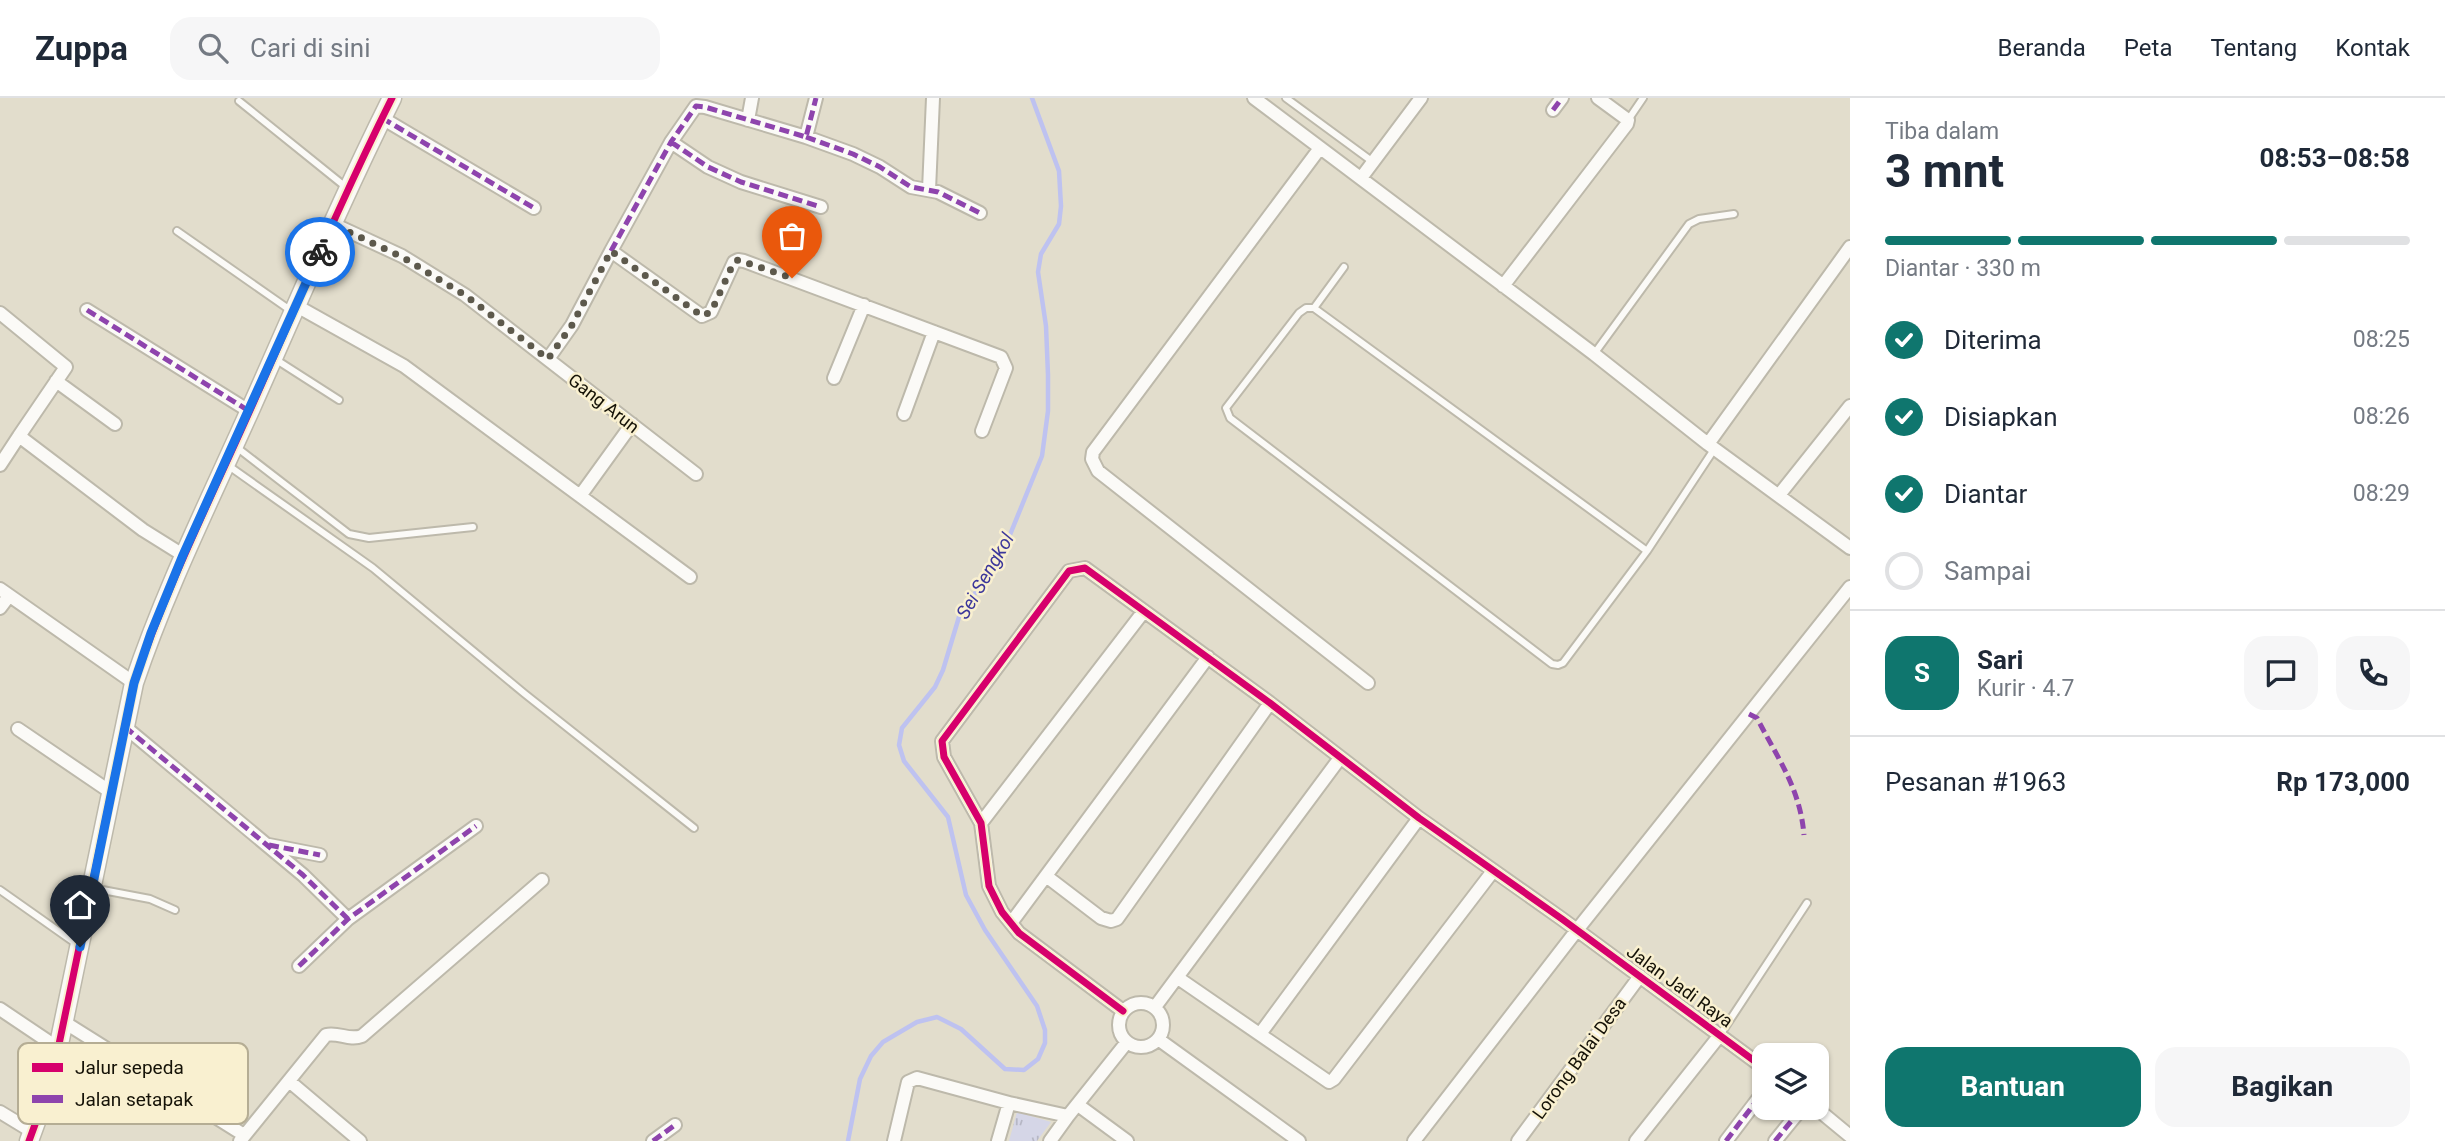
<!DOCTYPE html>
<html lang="id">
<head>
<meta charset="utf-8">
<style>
	body { margin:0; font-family:Roboto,sans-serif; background:#f6f6f7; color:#1f2937; height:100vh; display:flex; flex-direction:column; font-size:26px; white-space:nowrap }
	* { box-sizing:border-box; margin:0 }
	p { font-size:23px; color:#747a83 }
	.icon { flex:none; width:38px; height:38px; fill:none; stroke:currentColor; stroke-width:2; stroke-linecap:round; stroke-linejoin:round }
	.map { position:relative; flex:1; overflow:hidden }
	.panel { display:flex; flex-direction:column; background:#fff; width:595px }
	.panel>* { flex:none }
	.controls { position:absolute; left:1752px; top:945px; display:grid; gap:14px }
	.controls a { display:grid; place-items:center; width:77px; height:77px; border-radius:14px; background:#fff; box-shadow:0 2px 5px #0004; font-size:35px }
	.pin { position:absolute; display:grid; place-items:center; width:60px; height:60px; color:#fff; margin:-72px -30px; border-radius:50% 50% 50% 0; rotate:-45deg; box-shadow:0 0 7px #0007 }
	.pin .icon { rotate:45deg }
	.courier { position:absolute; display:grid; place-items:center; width:70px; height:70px; margin:-35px; border:5px solid #1a73e8; border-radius:50%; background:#fff; color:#222; box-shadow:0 2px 9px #0007 }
	.overview em { font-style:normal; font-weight:700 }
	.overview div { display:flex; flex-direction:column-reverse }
	.overview { display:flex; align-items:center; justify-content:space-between; height:119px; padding:0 35px }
	h1 { font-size:46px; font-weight:700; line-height:52px }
	.bar { display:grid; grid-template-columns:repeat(4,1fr); gap:10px 7px; align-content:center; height:84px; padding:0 35px }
	.bar i { height:9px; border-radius:5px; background:#e0e1e3 }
	.bar .on { background:#0f766e }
	.bar p { grid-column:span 4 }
	.line { display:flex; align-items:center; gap:18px; padding:0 35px; border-top:2px solid #e0e1e3 }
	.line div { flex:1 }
	.round { display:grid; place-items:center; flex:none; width:74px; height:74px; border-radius:21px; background:#f6f6f7 }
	ol { padding:0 35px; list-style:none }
	li { display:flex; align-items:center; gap:21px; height:77px }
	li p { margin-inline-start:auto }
	li .icon { padding:7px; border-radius:50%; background:#0f766e; color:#fff; stroke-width:4 }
	li:last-child { color:#747a83 }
	li i { width:38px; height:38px; border:4px solid #e0e1e3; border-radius:50% }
	.button { display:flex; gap:14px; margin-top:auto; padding:14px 35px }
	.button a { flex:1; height:80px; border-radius:21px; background:#0f766e; color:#fff; font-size:28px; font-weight:700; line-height:80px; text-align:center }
	.button a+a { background:#f6f6f7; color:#1f2937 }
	header { display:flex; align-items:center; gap:42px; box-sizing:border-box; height:98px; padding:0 35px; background:#fff; border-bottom:2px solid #e0e1e3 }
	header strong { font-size:33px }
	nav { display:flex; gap:38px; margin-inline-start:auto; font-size:24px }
	.search { width:490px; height:63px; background:#f6f6f7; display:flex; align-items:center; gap:18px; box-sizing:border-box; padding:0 24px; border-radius:21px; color:#747a83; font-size:26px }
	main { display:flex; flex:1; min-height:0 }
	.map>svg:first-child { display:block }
	.grass { fill:url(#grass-tufts) }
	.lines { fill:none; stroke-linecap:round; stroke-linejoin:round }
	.stream { stroke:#bec2f0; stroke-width:4.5 }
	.lane-casing { stroke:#bdb9ab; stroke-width:10 }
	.street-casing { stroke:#bdb9ab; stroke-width:16 }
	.secondary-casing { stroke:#bdb9ab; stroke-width:21 }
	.lane { stroke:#fbfaf7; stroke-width:6 }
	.street { stroke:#fbfaf7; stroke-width:12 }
	.secondary { stroke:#fbfaf7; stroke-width:18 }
	.quiet { stroke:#8e44ad; stroke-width:5; stroke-dasharray:10 5; stroke-linecap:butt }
	.cycleway-casing { stroke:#f9f0d0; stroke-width:11 }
	.cycleway { stroke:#d6006c; stroke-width:7 }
	.done { stroke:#5d594c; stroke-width:7; stroke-dasharray:0 12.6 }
	.route { stroke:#1a73e8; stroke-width:9 }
	.labels { text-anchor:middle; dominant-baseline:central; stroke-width:5; stroke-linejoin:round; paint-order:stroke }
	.street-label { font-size:18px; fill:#151207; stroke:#f9f0d0 }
	.water-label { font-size:19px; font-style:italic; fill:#3c379b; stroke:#f9f0d0 }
	.key { fill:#f9f0d0; stroke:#b5ad94; stroke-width:2 }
	.key-label { font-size:19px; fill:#151207 }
</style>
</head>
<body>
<header>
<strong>Zuppa</strong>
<div class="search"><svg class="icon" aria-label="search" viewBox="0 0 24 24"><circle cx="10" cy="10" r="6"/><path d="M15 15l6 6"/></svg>Cari di sini</div>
<nav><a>Beranda</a><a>Peta</a><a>Tentang</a><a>Kontak</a></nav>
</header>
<main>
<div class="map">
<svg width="1850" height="1043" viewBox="0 0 1850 1043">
	<defs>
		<pattern id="grass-tufts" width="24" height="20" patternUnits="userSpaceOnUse" patternTransform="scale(1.75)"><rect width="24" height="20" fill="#d5d6e7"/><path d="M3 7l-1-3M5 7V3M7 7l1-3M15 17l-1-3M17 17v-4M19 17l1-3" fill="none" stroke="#b6b7c5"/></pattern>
	</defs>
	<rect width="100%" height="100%" fill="#e2ddcc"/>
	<!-- grass -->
	<path class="grass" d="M1017,1014l34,10 -14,19h-28z"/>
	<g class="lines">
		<!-- stream -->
		<path class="stream" d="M848,1043l12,-62 11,-23 12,-14 34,-20 20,-5 24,12 44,40 19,1 14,-11 7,-16v-13l-8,-24 -52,-76 -19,-35 -18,-78 -44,-56 -5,-16 3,-17 33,-41 8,-17 16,-53 44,-65 39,-96 6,-45v-36l-2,-49 -8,-54 3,-18 18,-30 2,-18 -2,-35 -27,-73"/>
		<!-- lane casing -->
		<g class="lane-casing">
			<path id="lane" d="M1286,0l87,64
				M239,3l108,87
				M1628,22l15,-22
				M177,133l113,79
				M1314,210l30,-41
				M1594,256l95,-130 10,-5 35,-5
				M275,261l64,41
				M235,348l114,88 20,4 104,-11
				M226,366l147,104 152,126 169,134
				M1647,453l-333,-243h-8l-7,5 -73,95 4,10 322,246 6,1 5,-2 84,-112 68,-103
				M92,790l58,11 25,11
				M0,792l78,55
				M1720,937l87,-132"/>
		</g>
		<!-- street casing -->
		<g class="street-casing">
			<path id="street" d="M1254,0l340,256 114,90 142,104
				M1553,12l9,-12
				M382,20l152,90
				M748,22l4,-22
				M806,39l47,17 27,13 31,20 27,5 42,21
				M671,44l37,25 33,15 80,25
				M1320,50l-227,304 -1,7 6,12 270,212
				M1361,80l60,-80
				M929,92l4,-92
				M333,126l69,32 63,39 231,179
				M611,153l60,-109 25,-36 9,1 101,30 10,-39
				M1503,188l124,-162 1,-4 -30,-22
				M295,207l109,61 286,211
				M87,212l162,101
				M0,215l66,54 -47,69 124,94 40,25
				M548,261l24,-34 39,-74 91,65 9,-4 23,-50 4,-2 6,1 257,96 5,11 -24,63
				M834,280l30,-73
				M56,283l59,43
				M904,316l30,-82
				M1708,346l142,-197
				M0,367l19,-29
				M1779,397l71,-89
				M580,398l52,-72
				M0,491l134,94
				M0,510l9,-12
				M125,629l178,148 45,44
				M18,631l94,64
				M981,725l163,-212
				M269,747l51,10
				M1046,778l55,42 10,3 6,-2 153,-216
				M1011,825l197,-266
				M299,868l49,-47 128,-93
				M1178,880l151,104 5,-3 159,-208
				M1119 927a22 22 0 1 1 44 0a22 22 0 1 1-44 0Z
				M1155,909l185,-249
				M0,911l58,39
				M1123,913l-104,-78 -17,-21 -13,-26 -8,-63 -37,-66 -2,-16 127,-170 16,-3 185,135 149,115 143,101 202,149
				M64,924l180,113
				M1260,936l159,-216
				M1158,941l141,102
				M289,983l71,60
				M1078,1007l49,36
				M1816,1010l34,28
				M0,1014l33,20
				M1068,1018l59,-74
				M240,1043l86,-106c13,-3 23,6 36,1l180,-156
				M653,1043l22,-16
				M894,1043l14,-59 9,-4 92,25 59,13 -18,25
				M998,1043l11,-38
				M1414,1043l163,-211 273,-343
				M1518,1043l122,-165
				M1636,1043l84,-106
				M1726,1043l38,-50
				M1775,1043l27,-33"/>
		</g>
		<!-- secondary casing -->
		<g class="secondary-casing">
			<path id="secondary" d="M29,1043l23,-63 82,-395c32,-95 76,-183 117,-275 46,-103 90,-208 141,-310"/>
		</g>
		<!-- lane -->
		<use href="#lane" class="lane"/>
		<!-- street -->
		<use href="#street" class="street"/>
		<!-- secondary -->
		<use href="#secondary" class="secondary"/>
		<!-- quiet -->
		<path class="quiet" d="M1553,12l9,-12
			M382,20l152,90
			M806,39l47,17 27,13 31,20 27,5 42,21
			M671,44l37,25 33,15 80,25
			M611,153l60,-109 25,-36 9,1 101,30 10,-39
			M87,212l162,101
			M1749,616l8,4c21,41 43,70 47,117
			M125,629l178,148 45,44
			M269,747l51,10
			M299,868l49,-47 128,-93
			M653,1043l22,-16
			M1726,1043l38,-50
			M1775,1043l27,-33"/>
		<!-- cycleway casing -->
		<g class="cycleway-casing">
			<path id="cycleway" d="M1123,913l-104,-78 -17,-21 -13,-26 -8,-63 -37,-66 -2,-16 127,-170 16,-3 185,135 149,115 143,101 202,149
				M29,1043l23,-63 82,-395c32,-95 76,-183 117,-275 46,-103 90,-208 141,-310"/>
		</g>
		<!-- cycleway -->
		<use href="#cycleway" class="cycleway"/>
	</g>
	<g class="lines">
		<!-- done -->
		<path class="done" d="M320,154l12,-28 70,33 63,38 83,64 24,-34 39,-74 91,65 9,-4 23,-50 4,-2 54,18"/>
		<!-- route -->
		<path class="route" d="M80,849l54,-264 17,-50 32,-78 137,-303"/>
	</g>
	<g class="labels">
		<!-- street labels -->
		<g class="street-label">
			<text transform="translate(604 305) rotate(38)">Gang Arun</text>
			<text transform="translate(1680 888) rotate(36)">Jalan Jadi Raya</text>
			<text transform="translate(1579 960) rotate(-54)">Lorong Balai Desa</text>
		</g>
		<!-- water labels -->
		<g class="water-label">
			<text transform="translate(985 478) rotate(-60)">Sei Sengkol</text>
		</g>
	</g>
	<!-- legend -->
	<rect x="18" y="945" width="230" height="81" rx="10" class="key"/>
	<rect x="32" y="965" width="31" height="9" fill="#d6006c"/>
	<rect x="32" y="997" width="31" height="8" fill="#8e44ad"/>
	<g class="key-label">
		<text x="75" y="976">Jalur sepeda</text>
		<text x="75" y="1008">Jalan setapak</text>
	</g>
</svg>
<div class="controls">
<a><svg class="icon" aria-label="layers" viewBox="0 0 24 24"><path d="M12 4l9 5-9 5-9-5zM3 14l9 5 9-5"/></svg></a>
</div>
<div class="pin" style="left:792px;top:180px;background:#ea580c"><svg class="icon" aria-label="bag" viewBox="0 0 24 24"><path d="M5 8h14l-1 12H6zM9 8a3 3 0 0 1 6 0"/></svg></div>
<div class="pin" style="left:80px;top:849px;background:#1f2937"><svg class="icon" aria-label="home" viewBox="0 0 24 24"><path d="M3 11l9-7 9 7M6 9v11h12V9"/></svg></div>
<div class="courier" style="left:320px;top:154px"><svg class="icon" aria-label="bike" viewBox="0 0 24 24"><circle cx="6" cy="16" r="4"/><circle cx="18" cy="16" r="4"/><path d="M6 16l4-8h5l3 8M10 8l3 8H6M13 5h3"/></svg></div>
</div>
<section class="panel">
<div class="overview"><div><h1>3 mnt</h1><p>Tiba dalam</p></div><em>08:53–08:58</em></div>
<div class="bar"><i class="on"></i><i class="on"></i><i class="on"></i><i></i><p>Diantar · 330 m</p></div>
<ol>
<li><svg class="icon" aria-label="check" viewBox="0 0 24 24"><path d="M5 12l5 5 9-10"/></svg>Diterima<p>08:25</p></li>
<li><svg class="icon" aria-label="check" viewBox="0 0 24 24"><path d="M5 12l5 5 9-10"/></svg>Disiapkan<p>08:26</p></li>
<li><svg class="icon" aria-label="check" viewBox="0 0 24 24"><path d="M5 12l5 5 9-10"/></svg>Diantar<p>08:29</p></li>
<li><i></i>Sampai</li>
</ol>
<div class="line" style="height:126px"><b class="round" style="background:#0f766e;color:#fff">S</b><div><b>Sari</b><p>Kurir · 4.7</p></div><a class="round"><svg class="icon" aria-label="chat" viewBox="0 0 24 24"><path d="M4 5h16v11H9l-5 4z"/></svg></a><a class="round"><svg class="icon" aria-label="phone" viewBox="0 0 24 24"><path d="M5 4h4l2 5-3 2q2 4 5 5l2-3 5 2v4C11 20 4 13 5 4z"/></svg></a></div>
<div class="line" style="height:91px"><div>Pesanan #1963</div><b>Rp 173,000</b></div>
<div class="button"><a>Bantuan</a><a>Bagikan</a></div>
</section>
</main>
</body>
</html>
